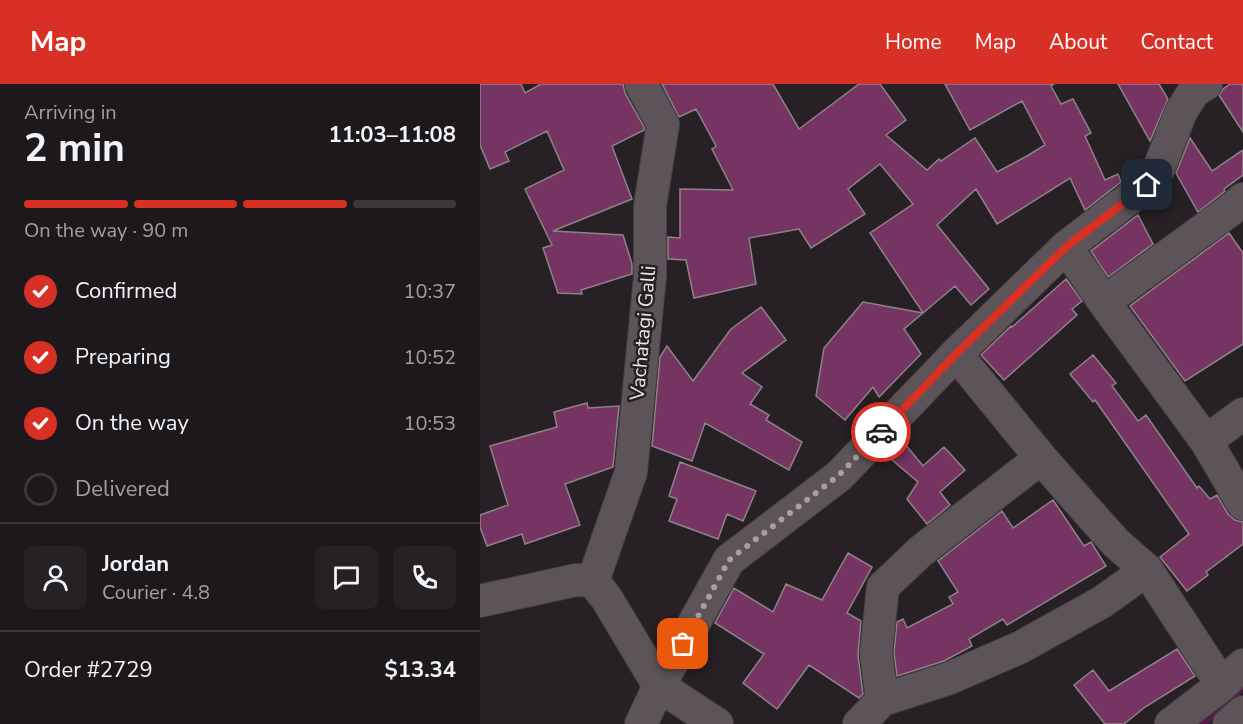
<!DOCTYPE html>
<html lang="en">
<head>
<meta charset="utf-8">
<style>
	body { margin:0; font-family:"Nunito Sans",sans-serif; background:#252125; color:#f1f3f6; height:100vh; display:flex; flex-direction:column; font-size:22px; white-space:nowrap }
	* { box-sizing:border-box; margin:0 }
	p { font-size:20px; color:#a0a0a3 }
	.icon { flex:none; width:33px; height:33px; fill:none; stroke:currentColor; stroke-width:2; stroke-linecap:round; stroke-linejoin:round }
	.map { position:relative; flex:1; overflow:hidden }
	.side { display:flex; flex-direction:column; background:#1d181c; width:480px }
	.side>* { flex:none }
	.pin { position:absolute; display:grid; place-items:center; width:51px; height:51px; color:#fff; margin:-26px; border-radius:12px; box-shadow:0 3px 9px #0006 }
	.courier { position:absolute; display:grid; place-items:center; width:60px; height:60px; margin:-30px; border:4px solid #d93025; border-radius:50%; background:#fff; color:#222; box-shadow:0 2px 8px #0007 }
	.overview em { font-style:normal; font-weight:700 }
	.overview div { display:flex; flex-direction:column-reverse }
	.overview { display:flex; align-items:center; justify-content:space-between; height:102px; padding:0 24px }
	h1 { font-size:39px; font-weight:700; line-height:45px }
	.bar { display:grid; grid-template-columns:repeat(4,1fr); gap:9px 6px; align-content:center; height:72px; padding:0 24px }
	.bar i { height:8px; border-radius:4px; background:#3b373b }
	.bar .on { background:#d93025 }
	.bar p { grid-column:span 4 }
	.line { display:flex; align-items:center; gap:15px; padding:0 24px; border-top:2px solid #3b373b }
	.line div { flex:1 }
	.round { display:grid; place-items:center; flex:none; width:63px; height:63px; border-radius:9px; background:#252125 }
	ol { padding:0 24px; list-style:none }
	li { display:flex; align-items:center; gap:18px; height:66px }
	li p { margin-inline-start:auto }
	li .icon { padding:6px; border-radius:50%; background:#d93025; color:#fff; stroke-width:4 }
	li:last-child { color:#a0a0a3 }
	li i { width:33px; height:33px; border:3px solid #3b373b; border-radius:50% }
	header { display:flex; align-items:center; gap:36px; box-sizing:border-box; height:84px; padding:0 30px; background:#d93025; color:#fff }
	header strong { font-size:28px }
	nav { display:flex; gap:33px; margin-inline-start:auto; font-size:21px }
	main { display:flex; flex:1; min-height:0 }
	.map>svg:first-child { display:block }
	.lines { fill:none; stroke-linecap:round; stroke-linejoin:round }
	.stream { stroke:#591a48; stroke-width:8 }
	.building { fill:#753462; stroke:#8d8389; stroke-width:1.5 }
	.minor-casing { stroke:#443f42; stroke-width:34 }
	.minor { stroke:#5c5459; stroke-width:32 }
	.done { stroke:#a6a0a4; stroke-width:6; stroke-dasharray:0 10.8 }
	.route { stroke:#d93025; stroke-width:8 }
	.labels { text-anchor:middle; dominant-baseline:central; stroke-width:5; stroke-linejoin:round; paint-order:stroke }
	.street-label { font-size:20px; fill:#eae5e8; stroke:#272025 }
</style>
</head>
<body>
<header>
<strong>Map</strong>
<nav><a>Home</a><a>Map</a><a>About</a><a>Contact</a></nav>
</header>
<main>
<section class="side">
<div class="overview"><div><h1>2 min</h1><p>Arriving in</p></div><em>11:03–11:08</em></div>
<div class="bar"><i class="on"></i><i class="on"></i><i class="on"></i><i></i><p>On the way · 90 m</p></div>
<ol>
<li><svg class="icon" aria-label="check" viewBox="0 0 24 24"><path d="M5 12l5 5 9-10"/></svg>Confirmed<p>10:37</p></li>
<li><svg class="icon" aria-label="check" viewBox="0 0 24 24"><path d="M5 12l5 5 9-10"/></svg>Preparing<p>10:52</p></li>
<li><svg class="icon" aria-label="check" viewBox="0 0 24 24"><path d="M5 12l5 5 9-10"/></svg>On the way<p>10:53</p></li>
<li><i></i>Delivered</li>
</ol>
<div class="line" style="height:108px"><a class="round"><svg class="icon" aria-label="person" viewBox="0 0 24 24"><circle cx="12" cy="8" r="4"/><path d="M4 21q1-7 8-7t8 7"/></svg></a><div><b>Jordan</b><p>Courier · 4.8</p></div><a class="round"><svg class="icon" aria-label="chat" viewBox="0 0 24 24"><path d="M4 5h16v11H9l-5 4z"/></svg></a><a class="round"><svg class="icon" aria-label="phone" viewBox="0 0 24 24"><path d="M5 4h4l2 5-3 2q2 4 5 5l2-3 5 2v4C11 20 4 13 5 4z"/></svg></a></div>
<div class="line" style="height:78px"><div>Order #2729</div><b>$13.34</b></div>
</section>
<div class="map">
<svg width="763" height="640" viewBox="0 0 763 640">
	<rect width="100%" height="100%" fill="#272025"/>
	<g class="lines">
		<!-- stream -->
		<path class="stream" d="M722,640l41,-37"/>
	</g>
	<!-- building -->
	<path class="building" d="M0,0h41l4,9 16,-9h82l2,9 19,34v3l-32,16 20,53 -79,32 70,4 9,29v10l-51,16 1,4 -24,-1 -15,-45 9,-3 -27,-56 39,-19 -17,-39 -42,21 4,9 -19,8 -10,-24z
		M182,0h111l26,45 60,-45h21l26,36 -20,15 41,35 12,-11 2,2 34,-23 22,34 30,-16 18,-11 -23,-44 -52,29 -25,-46h109l-3,2 10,18 12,-5 18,34 -6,3 20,44 13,-6 3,8 -36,28 -15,-32 -73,46 -21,-35 -39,36 52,64 -18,16 -16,-19 -32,27 -53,-80 43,-29 -33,-40 -32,25 17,25 -54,34 -12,-19 -50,9 7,46 -62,14 -8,-38 -18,-1v-22l12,1v-49l53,1 -21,-41 4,-3 -20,-37 -17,8z
		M638,0h41l9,15 -18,42z
		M750,0h13v48l-24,-37 4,-6z
		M710,54l22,33 31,-21v25l-19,14 1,2 -27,21 -22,-39z
		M658,131l15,29 -45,33 -17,-26z
		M749,149l14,20v91l-58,37 -55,-75z
		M586,195l16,22 -10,8 5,6 -73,65 -23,-25 30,-29 1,1z
		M383,218l60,11 -19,16 17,25 -42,43 -6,-10 -28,33 -29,-24 8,-48z
		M281,223l25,33 -44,33 20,14 -12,17 19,11 -3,5 36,22 -13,28 -84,-47 -13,38 -40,-15 8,-89 7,-11 26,35 38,-52z
		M613,271l23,28 -4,3 26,35 8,-6 51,73 2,-2 11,13 7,-4 11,19 7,6 8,2v22l-37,28 2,3 -21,16 -27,-34 29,-23 -94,-134 -2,2 -23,-28z
		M107,319l1,5 31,-2 -6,61 -48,17 15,41 -55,19 -3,-10 -35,12 -7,-19v-12l28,-10 -18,-59 67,-19 -3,-15z
		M420,354l23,28 21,-19 21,23 -25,22 10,13 -23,19 -20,-25 11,-17 -33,-28z
		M200,378l76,29 -13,30 -16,-7 -9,25 -49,-18 8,-22 -8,-3z
		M573,416l31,46 7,-4 15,24 -99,59 -4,-6 -34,20 3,7 -28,15 -47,15 -3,-23 3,-31 6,-3 4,9 46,-24 -4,-7 9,-5 -20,-31 64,-50 11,17z
		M368,469l24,14 -25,46 14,8 -3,34 5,39 -4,4 -50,-33 -32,44 -34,-26 21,-29 -49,-31 19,-35 39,24 13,-28 36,16z
		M697,565l18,27 -50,31 -21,17h-19l-31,-39 19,-15 16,21z"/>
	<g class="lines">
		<!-- minor casing -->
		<g class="minor-casing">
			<path id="minor" d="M586,163l38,55 102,139 37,63
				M624,218l125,-91 14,-12
				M476,270l85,104 42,48 33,37 31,27 75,115
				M726,357l37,-27
				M113,497l38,-109 19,-196v-70l13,-82 -22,-40
				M0,517l96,-21 17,1 14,18 52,87 58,38
				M402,616l-6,-47 7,-66 38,-36 120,-93
				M161,640l18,-38 70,-126 110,-84 117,-122 110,-107 81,-62 12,-17 22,-56 13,-21 12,-7
				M379,640l23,-24 68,-22 71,-31 81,-45 45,-32
				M691,640l51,-39 21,-20
				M749,640l14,-12"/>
		</g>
		<!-- minor -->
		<use href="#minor" class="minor"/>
	</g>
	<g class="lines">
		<!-- done -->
		<path class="done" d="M203,560l46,-84 109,-84 43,-44"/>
		<!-- route -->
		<path class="route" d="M401,348l75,-78 110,-107 81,-62"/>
	</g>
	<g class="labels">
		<!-- street labels -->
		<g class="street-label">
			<text transform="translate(163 249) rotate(-85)">Vachatagi Galli</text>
		</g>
	</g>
</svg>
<div class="pin" style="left:203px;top:560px;background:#ea580c"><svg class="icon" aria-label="bag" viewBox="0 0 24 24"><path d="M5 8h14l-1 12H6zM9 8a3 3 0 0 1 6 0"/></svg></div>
<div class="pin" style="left:667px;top:101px;background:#1f2937"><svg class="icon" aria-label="home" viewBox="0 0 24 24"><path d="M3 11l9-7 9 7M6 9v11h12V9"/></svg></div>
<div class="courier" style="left:401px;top:348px"><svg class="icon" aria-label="car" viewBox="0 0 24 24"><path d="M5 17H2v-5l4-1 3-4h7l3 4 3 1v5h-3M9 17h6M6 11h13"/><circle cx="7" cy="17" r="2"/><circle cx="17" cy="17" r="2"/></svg></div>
</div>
</main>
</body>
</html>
